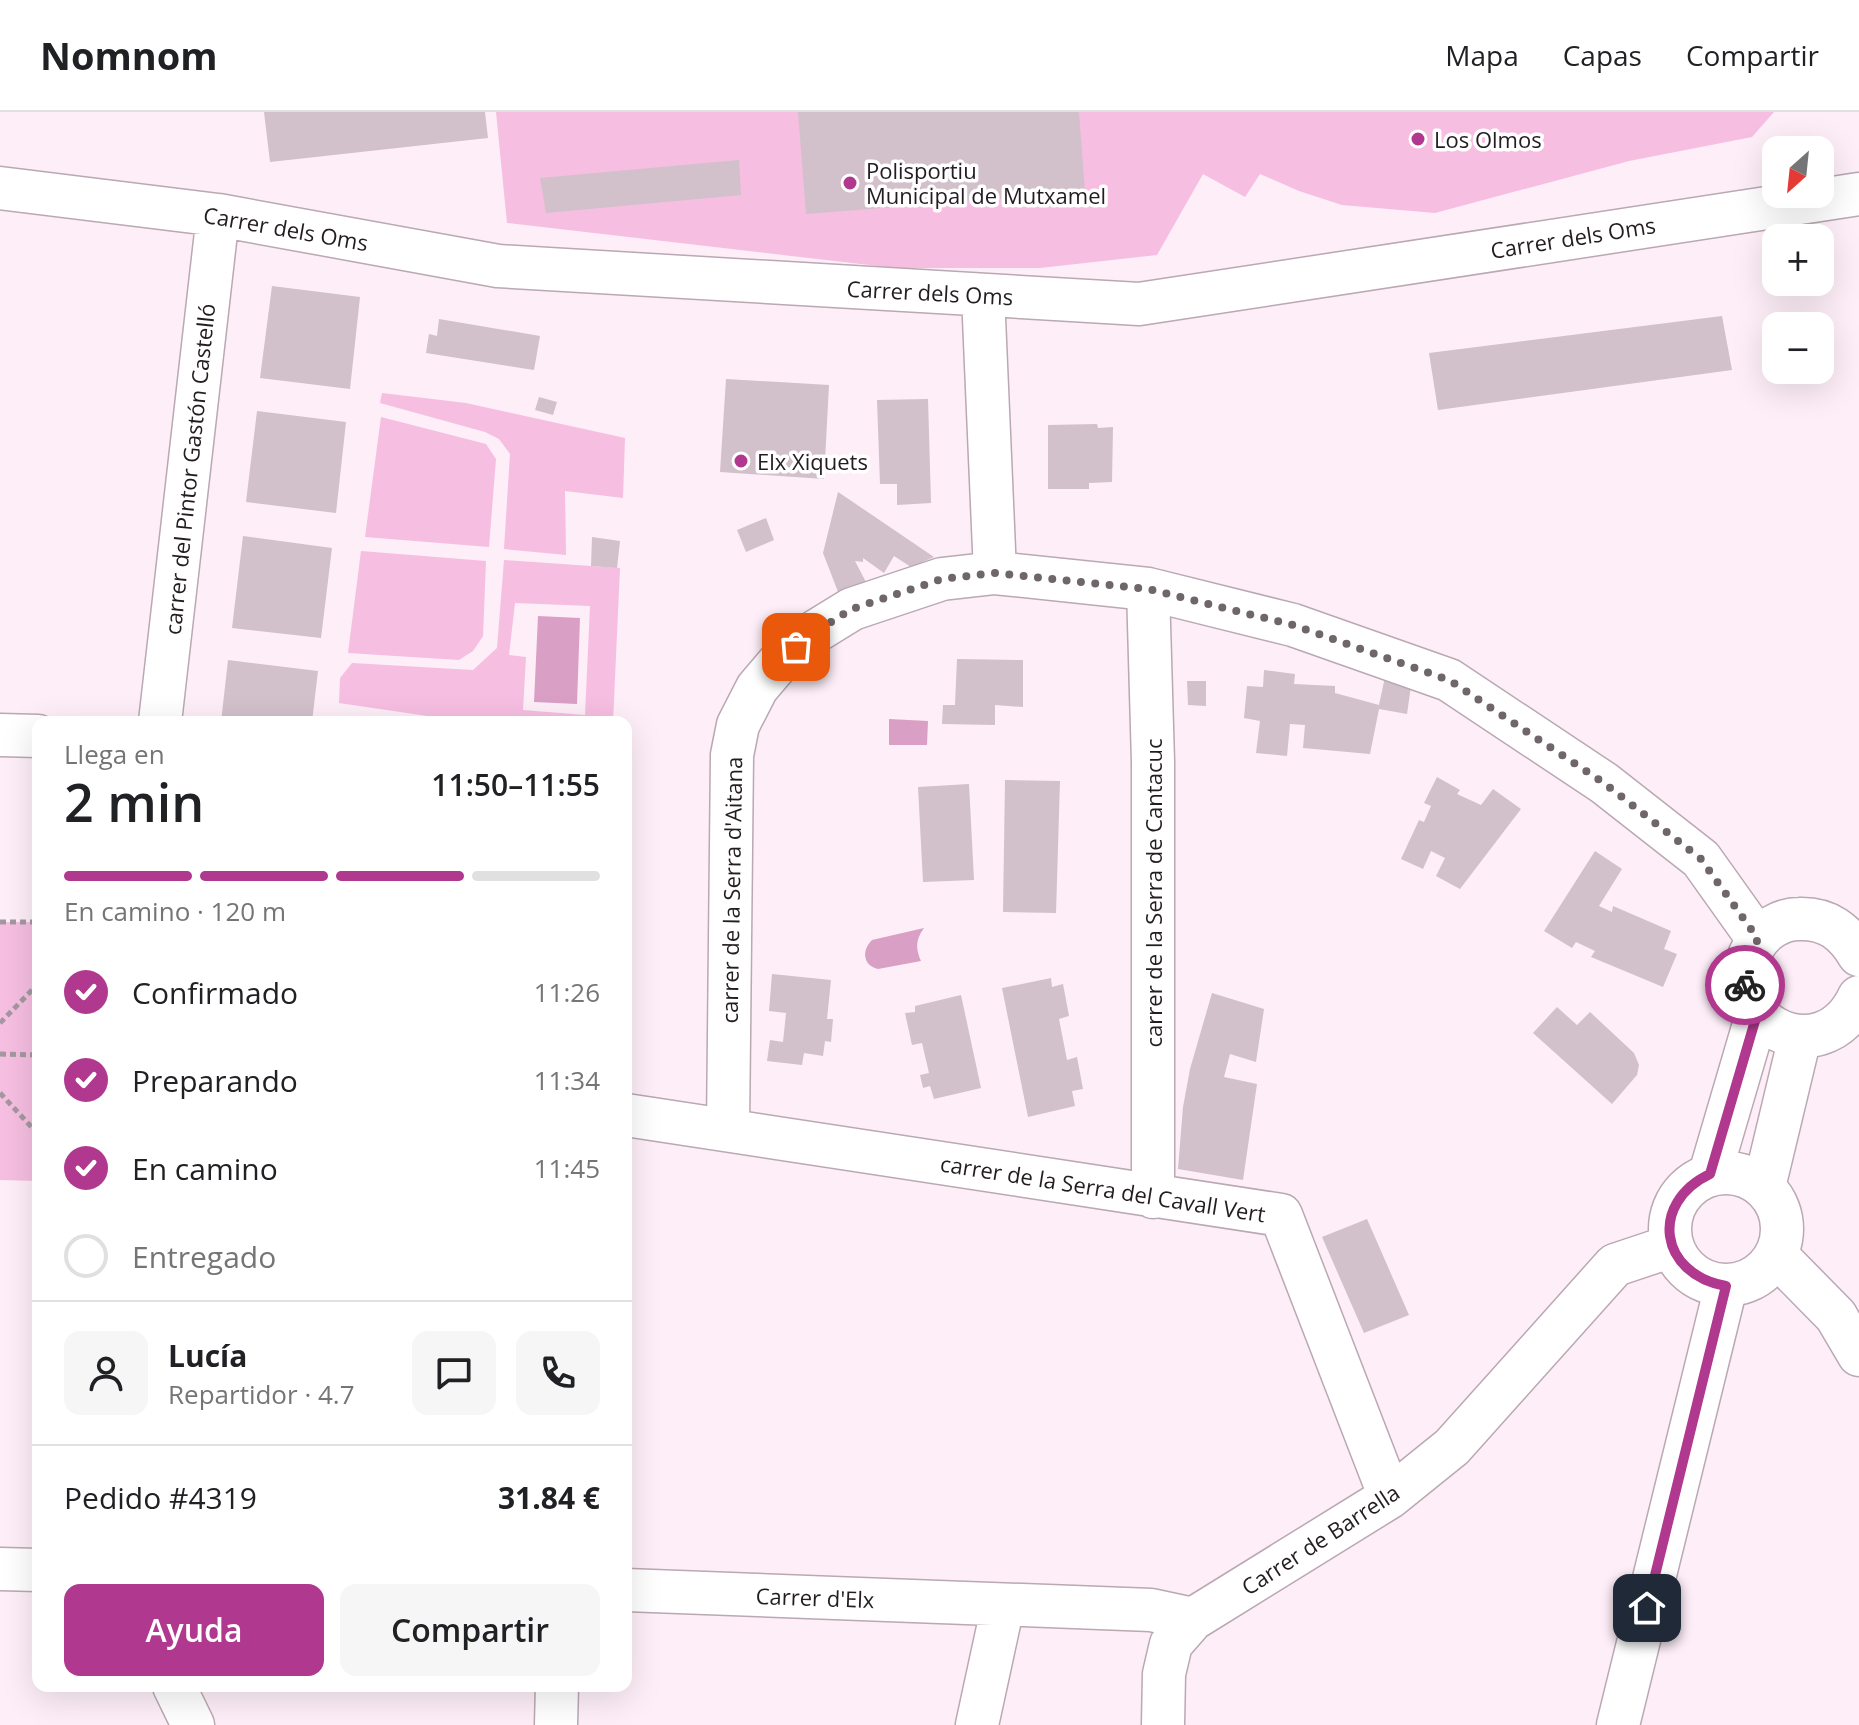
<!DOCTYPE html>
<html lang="es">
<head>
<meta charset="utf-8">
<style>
	body { margin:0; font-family:"Open Sans",sans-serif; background:#f6f6f6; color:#202124; height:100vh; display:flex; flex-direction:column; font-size:30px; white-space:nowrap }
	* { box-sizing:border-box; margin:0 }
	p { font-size:26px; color:#757577 }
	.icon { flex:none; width:44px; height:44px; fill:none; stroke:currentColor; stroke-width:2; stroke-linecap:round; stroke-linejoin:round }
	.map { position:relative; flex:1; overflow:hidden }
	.details { position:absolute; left:32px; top:604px; width:600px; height:976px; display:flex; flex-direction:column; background:#fff; border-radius:16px; box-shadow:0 8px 32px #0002 }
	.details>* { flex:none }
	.needle { width:52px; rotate:207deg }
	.controls { position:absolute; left:1762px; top:24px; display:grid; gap:16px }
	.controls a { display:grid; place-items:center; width:72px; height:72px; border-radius:16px; background:#fff; box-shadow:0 8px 32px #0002; font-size:40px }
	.pin { position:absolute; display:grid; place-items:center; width:68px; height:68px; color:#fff; margin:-34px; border-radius:16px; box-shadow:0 4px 12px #0006 }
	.courier { position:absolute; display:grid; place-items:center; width:80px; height:80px; margin:-40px; border:6px solid #b0388e; border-radius:50%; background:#fff; color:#222; box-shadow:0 2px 10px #0007 }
	.overview em { font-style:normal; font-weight:600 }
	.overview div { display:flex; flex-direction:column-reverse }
	.overview { display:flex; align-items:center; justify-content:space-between; height:136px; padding:0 32px }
	h1 { font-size:52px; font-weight:600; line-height:60px }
	.bar { display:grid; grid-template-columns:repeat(4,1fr); gap:12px 8px; align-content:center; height:96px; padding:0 32px }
	.bar i { height:10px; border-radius:6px; background:#e0e0e0 }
	.bar .current { background:#b0388e }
	.bar p { grid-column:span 4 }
	.line { display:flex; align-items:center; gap:20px; padding:0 32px; border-top:2px solid #e0e0e0 }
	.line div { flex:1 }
	.round { display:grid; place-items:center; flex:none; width:84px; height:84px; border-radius:16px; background:#f6f6f6 }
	ol { padding:0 32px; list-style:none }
	li { display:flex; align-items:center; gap:24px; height:88px }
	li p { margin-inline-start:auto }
	li .icon { padding:8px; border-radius:50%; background:#b0388e; color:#fff; stroke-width:4 }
	li:last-child { color:#757577 }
	li i { width:44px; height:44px; border:4px solid #e0e0e0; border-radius:50% }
	.action { display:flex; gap:16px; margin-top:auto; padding:16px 32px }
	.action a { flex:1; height:92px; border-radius:16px; background:#b0388e; color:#fff; font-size:32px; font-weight:600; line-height:92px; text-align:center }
	.action a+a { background:#f6f6f6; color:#202124 }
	header { display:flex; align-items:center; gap:48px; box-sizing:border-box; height:112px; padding:0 40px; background:#fff; border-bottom:2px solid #e0e0e0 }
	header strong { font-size:38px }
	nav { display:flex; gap:44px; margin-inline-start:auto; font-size:28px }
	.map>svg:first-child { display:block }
	.green { fill:#f6bee1; fill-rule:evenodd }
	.water { fill:#da9fc4 }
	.building { fill:#d2c0cb }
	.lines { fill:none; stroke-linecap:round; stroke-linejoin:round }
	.minor-casing { stroke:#baa8b3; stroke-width:45 }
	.path { stroke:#a3989f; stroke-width:5; stroke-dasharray:6 4; stroke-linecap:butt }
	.minor { stroke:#fff; stroke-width:42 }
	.done { stroke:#6f666c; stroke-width:8; stroke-dasharray:0 14.4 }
	.route { stroke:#b0388e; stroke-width:10 }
	.poi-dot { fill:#b0388e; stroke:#fff; stroke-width:3 }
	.labels { text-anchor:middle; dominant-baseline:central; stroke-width:7; stroke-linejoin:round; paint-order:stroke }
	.poi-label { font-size:22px; fill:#231d21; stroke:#fff; text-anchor:start }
	.street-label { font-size:22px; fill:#231d21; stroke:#fff }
</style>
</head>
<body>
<header>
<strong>Nomnom</strong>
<nav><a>Mapa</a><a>Capas</a><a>Compartir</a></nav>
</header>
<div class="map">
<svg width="1859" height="1613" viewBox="0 0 1859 1613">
	<rect width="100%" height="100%" fill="#fdeef7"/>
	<!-- green -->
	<path class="green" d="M496,0h1278l-22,25 -123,24 -194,52 -93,-8 -43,-14 -39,-17 -15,23 -42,-23 -46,81 -117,13h-145l-388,-45z
		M382,281l84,10 159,35 -2,60 -58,-7 1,64 -62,-6 6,-95 -11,-15 -14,-7 -105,-29z
		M381,305l105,27 10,15 -7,88 -124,-10z
		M361,439l125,10 -3,75 -10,15 -14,9 -111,-7z
		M504,448l116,8 -7,154h-145l-129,-19 1,-25 12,-15 121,7 24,-22zM515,491l75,3 -5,109 -62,-5 3,-53 -17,-2z
		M0,810h38v259l-38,-1z"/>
	<!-- water -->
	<path class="water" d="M538,504l42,2 -3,86 -43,-2z
		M889,607l39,2 -1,24h-38z
		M924,816c-8,11 -9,20 -3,33l-43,8c-16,-4 -16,-19 -6,-29z"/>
	<!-- building -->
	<path class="building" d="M264,0h221l3,26 -218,24z
		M798,0h281l6,80 -279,22z
		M739,48l2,35 -195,18 -6,-35z
		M272,174l88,11 -10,92 -90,-11z
		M1722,204l10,54 -294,40 -9,-57z
		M439,207l101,17 -6,34 -108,-17 3,-19 8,2z
		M726,267l103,6 -5,94 -104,-7z
		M539,285l18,5 -4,13 -18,-5z
		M928,287l3,104 -34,2v-21h-17l-3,-84z
		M257,299l89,11 -10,91 -90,-11z
		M1097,312l1,4 15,-1 -1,55 -23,1v6h-41v-64z
		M838,380l12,8 84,57 -23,10 -17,-11 -10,17 -21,-15v4l-8,-1 13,25 -28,11 -17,-44z
		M766,406l8,22 -28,12 -9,-22z
		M243,424l89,12 -11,90 -89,-10z
		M592,425l28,4 -3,27 -26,-2z
		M957,547l66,1v47l-28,-2v20l-53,-1 1,-19h12z
		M228,548l90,11 -6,51h-91z
		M1264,558l31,4 -1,10 41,2v7l44,12 6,-28 26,9 -4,28 -28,-5 -9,45 -67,-6 2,-23 -15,-1 -3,32 -31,-3 4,-32 -16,-3 3,-32 16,1z
		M1187,569h19v25l-18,-1z
		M1437,665l23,13 -3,4 24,11 12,-16 28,20 -61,80 -24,-13 9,-18 -14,-7 -8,18 -22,-10 18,-39 5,2 7,-16 -7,-3z
		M1005,668l55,1 -4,132 -53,-1z
		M969,672l5,96 -51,2 -5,-95z
		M1595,739l27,18 -23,37 13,6 1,-6 58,25 -7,18 13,5 -14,33 -72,-30 4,-6 -19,-9 -4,6 -28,-17z
		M772,862l59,6 -4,39h6l-2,23 -6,-1 -2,15 -19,-3 -2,12 -35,-4 3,-21 13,2 3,-29 -17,-2z
		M1051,866l1,9 11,-3 6,32 -10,3 8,41 10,-3 6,32 -11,2 3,15 -47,11 -26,-129z
		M1212,881l52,16 -8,53 -26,-8 -6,23 33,7 -14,96 -65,-11 5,-62 7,-38z
		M961,883l20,93 -47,11 -4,-13 -7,2 -3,-13 9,-2 -7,-30 -10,2 -7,-32 10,-1v-6z
		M1557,895l20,18 13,-13 44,41 5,12 -2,10 -25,29 -79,-71z
		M1367,1107l42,96 -45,18 -42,-96z"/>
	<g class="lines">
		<!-- minor casing -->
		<g class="minor-casing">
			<path id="minor" d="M0,76l218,27 280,51 641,38 720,-110
				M983,183l12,278
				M1148,477l5,173v435
				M160,610l58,-507
				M0,623l38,1
				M1859,843c-14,-23 -31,-37 -60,-36 -18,0 -36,11 -45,27 -42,73 67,132 105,51
				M626,1003l655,100 109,282
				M728,1017l4,-374 6,-30 19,-37 23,-27 33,-28 39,-24 90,-30 53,-6 153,16 145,36 156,55 155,103 97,76 57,80
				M1670 1117a56 56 0 1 1 112 0a56 56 0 1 1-112 0Z
				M1710,1062l47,-160
				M1764,1075l36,-150
				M1776,1143l60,61 23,39
				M0,1457l38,1
				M626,1478l525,20 42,9
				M174,1574l19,39
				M556,1613l1,-39
				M977,1613l26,-120
				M1163,1613l1,-51 7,-30 22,-25 197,-122 62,-50 163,-182 57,-19
				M1618,1613l108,-439"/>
		</g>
		<!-- path -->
		<path class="path" d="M0,810h38
			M0,911l38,-39
			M0,942l38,1
			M0,981l38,41"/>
		<!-- minor -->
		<use href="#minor" class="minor"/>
	</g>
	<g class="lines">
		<!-- done -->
		<path class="done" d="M796,535l17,-14 39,-24 90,-30 53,-6 153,16 145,36 156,55 155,103 97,76 57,80c-8,14 -16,28 -13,46"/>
		<!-- route -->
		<path class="route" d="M1647,1496l79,-322c-67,-12 -77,-83 -16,-112l47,-160 -10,-18 -2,-11"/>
	</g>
	<!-- markers -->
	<g class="poi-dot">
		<circle cx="1418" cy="27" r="8"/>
		<circle cx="850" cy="71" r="8"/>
		<circle cx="741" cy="349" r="8"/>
	</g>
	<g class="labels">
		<!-- poi labels -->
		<g class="poi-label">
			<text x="1434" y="27">Los Olmos</text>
			<text x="866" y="58">Polisportiu<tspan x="866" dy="25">Municipal de Mutxamel</tspan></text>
			<text x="757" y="349">Elx Xiquets</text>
		</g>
		<!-- street labels -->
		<g class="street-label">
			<text transform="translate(286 116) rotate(10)">Carrer dels Oms</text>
			<text transform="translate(1573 125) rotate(-9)">Carrer dels Oms</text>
			<text transform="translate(930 180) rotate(3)">Carrer dels Oms</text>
			<text transform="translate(189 357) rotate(-84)">carrer del Pintor Gastón Castelló</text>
			<text transform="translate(731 778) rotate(-89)">carrer de la Serra d'Aitana</text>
			<text transform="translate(1153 781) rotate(-90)">carrer de la Serra de Cantacuc</text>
			<text transform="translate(1103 1076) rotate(9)">carrer de la Serra del Cavall Vert</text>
			<text transform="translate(1320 1427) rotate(-33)">Carrer de Barrella</text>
			<text transform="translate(815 1485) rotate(2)">Carrer d'Elx</text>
		</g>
	</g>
</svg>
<div class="controls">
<a><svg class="needle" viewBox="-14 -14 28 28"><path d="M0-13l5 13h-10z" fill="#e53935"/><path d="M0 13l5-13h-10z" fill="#757577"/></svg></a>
<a>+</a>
<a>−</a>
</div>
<div class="pin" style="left:796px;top:535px;background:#ea580c"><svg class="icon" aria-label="bag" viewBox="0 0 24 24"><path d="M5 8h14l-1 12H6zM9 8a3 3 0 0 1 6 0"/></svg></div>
<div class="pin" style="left:1647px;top:1496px;background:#1f2937"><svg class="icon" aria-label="home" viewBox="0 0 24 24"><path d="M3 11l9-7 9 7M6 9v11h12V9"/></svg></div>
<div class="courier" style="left:1745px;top:873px"><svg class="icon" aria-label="bike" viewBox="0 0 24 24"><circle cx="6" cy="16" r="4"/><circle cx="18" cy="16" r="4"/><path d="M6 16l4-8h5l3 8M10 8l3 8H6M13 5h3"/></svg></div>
<section class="details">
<div class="overview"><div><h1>2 min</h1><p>Llega en</p></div><em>11:50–11:55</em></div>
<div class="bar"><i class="current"></i><i class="current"></i><i class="current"></i><i></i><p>En camino · 120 m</p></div>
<ol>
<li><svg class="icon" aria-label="check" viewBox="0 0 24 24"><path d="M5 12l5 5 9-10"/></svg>Confirmado<p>11:26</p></li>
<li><svg class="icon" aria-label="check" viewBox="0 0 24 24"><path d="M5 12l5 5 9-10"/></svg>Preparando<p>11:34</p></li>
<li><svg class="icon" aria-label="check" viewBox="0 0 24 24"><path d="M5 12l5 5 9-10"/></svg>En camino<p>11:45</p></li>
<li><i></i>Entregado</li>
</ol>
<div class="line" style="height:144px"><a class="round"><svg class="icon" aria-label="person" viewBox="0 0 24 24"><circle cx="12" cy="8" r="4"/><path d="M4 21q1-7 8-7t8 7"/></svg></a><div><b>Lucía</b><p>Repartidor · 4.7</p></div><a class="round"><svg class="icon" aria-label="chat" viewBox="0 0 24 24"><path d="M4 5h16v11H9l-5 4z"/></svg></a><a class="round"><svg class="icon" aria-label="phone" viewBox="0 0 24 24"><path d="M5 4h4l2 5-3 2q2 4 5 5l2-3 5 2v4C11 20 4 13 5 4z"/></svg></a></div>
<div class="line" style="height:104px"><div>Pedido #4319</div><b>31.84 €</b></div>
<div class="action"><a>Ayuda</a><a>Compartir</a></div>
</section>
</div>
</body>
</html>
